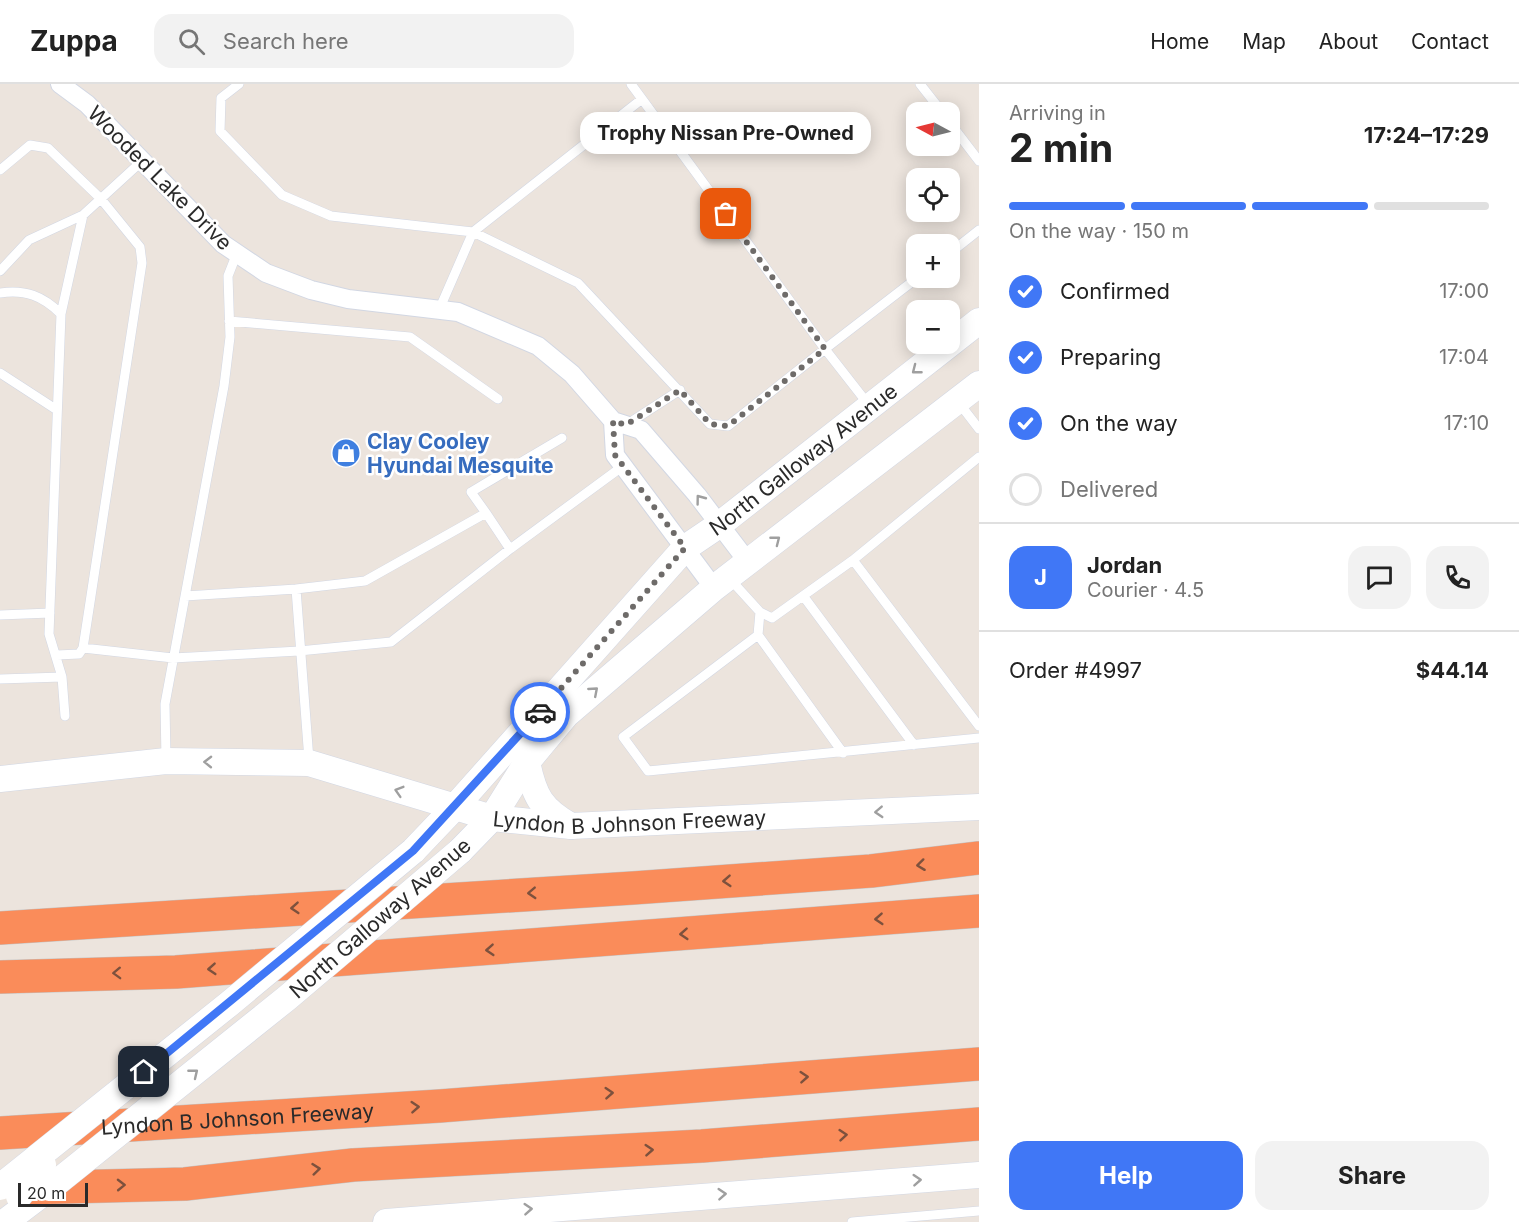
<!DOCTYPE html>
<html lang="en">
<head>
<meta charset="utf-8">
<style>
	body { margin:0; font-family:Inter,sans-serif; background:#f2f2f2; color:#222; height:100vh; display:flex; flex-direction:column; font-size:22px; white-space:nowrap }
	* { box-sizing:border-box; margin:0 }
	p { font-size:20px; color:#767676 }
	.icon { flex:none; width:33px; height:33px; fill:none; stroke:currentColor; stroke-width:2; stroke-linecap:round; stroke-linejoin:round }
	.map { position:relative; flex:1; overflow:hidden }
	.drawer { display:flex; flex-direction:column; background:#fff; width:540px }
	.drawer>* { flex:none }
	.needle { width:39px; rotate:277deg }
	.buttons { position:absolute; left:906px; top:18px; display:grid; gap:12px }
	.buttons a { display:grid; place-items:center; width:54px; height:54px; border-radius:12px; background:#fff; box-shadow:0 3px 15px #0003; font-size:30px }
	.scale { position:absolute; left:18px; bottom:15px; width:70px; box-sizing:border-box; padding-left:6px; border:3px solid #2a2a2a; border-top:0; font-size:16px; line-height:21px; white-space:nowrap; color:#2a2a2a; -webkit-text-stroke:4px #fff; paint-order:stroke }
	.pin { position:absolute; display:grid; place-items:center; width:51px; height:51px; color:#fff; margin:-26px; border-radius:12px; box-shadow:0 3px 9px #0006 }
	.courier { position:absolute; display:grid; place-items:center; width:60px; height:60px; margin:-30px; border:4px solid #4077f6; border-radius:50%; background:#fff; color:#222; box-shadow:0 2px 8px #0007 }
	.bubble { position:absolute; height:42px; border-radius:18px; background:#fff; box-shadow:0 3px 15px #0003; font-size:20px; font-weight:700; line-height:42px; text-align:center }
	.summary em { font-style:normal; font-weight:700 }
	.summary div { display:flex; flex-direction:column-reverse }
	.summary { display:flex; align-items:center; justify-content:space-between; height:102px; padding:0 30px }
	h1 { font-size:39px; font-weight:700; line-height:45px }
	.bar { display:grid; grid-template-columns:repeat(4,1fr); gap:9px 6px; align-content:center; height:72px; padding:0 30px }
	.bar i { height:8px; border-radius:4px; background:#e0e0e0 }
	.bar .active { background:#4077f6 }
	.bar p { grid-column:span 4 }
	.line { display:flex; align-items:center; gap:15px; padding:0 30px; border-top:2px solid #e0e0e0 }
	.line div { flex:1 }
	.round { display:grid; place-items:center; flex:none; width:63px; height:63px; border-radius:18px; background:#f2f2f2 }
	ol { padding:0 30px; list-style:none }
	li { display:flex; align-items:center; gap:18px; height:66px }
	li p { margin-inline-start:auto }
	li .icon { padding:6px; border-radius:50%; background:#4077f6; color:#fff; stroke-width:4 }
	li:last-child { color:#767676 }
	li i { width:33px; height:33px; border:3px solid #e0e0e0; border-radius:50% }
	.button { display:flex; gap:12px; margin-top:auto; padding:12px 30px }
	.button a { flex:1; height:69px; border-radius:18px; background:#4077f6; color:#fff; font-size:24px; font-weight:700; line-height:69px; text-align:center }
	.button a+a { background:#f2f2f2; color:#222 }
	header { display:flex; align-items:center; gap:36px; box-sizing:border-box; height:84px; padding:0 30px; background:#fff; border-bottom:2px solid #e0e0e0 }
	header strong { font-size:28px }
	nav { display:flex; gap:33px; margin-inline-start:auto; font-size:21px }
	.search { width:420px; height:54px; background:#f2f2f2; display:flex; align-items:center; gap:15px; box-sizing:border-box; padding:0 21px; border-radius:18px; color:#767676; font-size:22px }
	main { display:flex; flex:1; min-height:0 }
	.map>svg:first-child { display:block }
	.lines { fill:none; stroke-linecap:round; stroke-linejoin:round }
	.service-casing { stroke:#d2d7e3; stroke-width:10 }
	.minor-casing { stroke:#d2d7e3; stroke-width:20 }
	.secondary-casing { stroke:#d2d7e3; stroke-width:27 }
	.motorway-casing { stroke:#c3c3c3; stroke-width:34 }
	.service { stroke:#fff; stroke-width:9 }
	.minor { stroke:#fff; stroke-width:18 }
	.secondary { stroke:#fff; stroke-width:26 }
	.motorway { stroke:#fa8c5a; stroke-width:33 }
	.secondary-bridge-casing { stroke:#d2d7e3; stroke-width:27; stroke-linecap:butt }
	.secondary-bridge { stroke:#fff; stroke-width:26 }
	.oneway { stroke:#9f9f9f }
	.oneway2 { stroke:#7d513d }
	.done { stroke:#6e6b69; stroke-width:6; stroke-dasharray:0 10.8 }
	.route { stroke:#4077f6; stroke-width:8 }
	.labels { text-anchor:middle; dominant-baseline:central; stroke-width:5; stroke-linejoin:round; paint-order:stroke }
	.street-label { font-size:21px; fill:#2a2a2a; stroke:#fff }
	.shop-label { font-size:21px; font-weight:bold; fill:#366cbe; stroke:#fff; text-anchor:start }
</style>
</head>
<body>
<header>
<strong>Zuppa</strong>
<div class="search"><svg class="icon" aria-label="search" viewBox="0 0 24 24"><circle cx="10" cy="10" r="6"/><path d="M15 15l6 6"/></svg>Search here</div>
<nav><a>Home</a><a>Map</a><a>About</a><a>Contact</a></nav>
</header>
<main>
<div class="map">
<svg width="979" height="1138" viewBox="0 0 979 1138">
	<rect width="100%" height="100%" fill="#ece4dd"/>
	<g class="lines">
		<!-- service casing -->
		<g class="service-casing">
			<path id="service" d="M239,0l-18,14 -1,33 62,64 49,21 142,16 105,51 132,141 18,2 97,-77 43,55
				M631,0l11,15
				M920,0l22,28
				M950,39l29,38
				M0,86l30,-25 18,3 53,51 39,48 2,16 -59,385 -4,6 -22,1
				M950,169l29,-23
				M0,187l29,-31 54,-25
				M0,209c25,-4 43,3 61,21l-12,320 13,43 3,39
				M439,226l34,-78 169,-133 183,250 92,-71
				M61,230l22,-99 59,-54
				M229,237l181,16 88,62
				M0,289l57,37
				M959,319l20,26
				M626,341l54,-35
				M486,429l-15,-21 91,-54
				M853,476l126,-103
				M730,495l30,33 12,6 81,-58 126,166
				M185,512l111,-7
				M804,513l110,148
				M760,528l-2,23 -135,102 25,34 331,-33
				M0,531l50,-2
				M758,551l85,118
				M83,564l90,10 126,-7 92,-9 119,-93
				M0,595l62,-2
				M166,675l-1,-55 59,-318 6,-49 -2,-61 9,-23
				M309,676l-13,-171 69,-8 121,-68 24,36 113,-83
				M852,1138l127,-11"/>
		</g>
		<!-- minor casing -->
		<g class="minor-casing">
			<path id="minor" d="M60,0l27,20 136,140 43,29 45,17 37,9 110,13 80,34 34,28 41,47 28,9 56,65 51,67
				M613,337l2,34 99,133"/>
		</g>
		<!-- secondary casing -->
		<g class="secondary-casing">
			<g id="secondary">
				<path d="M527,678c7,34 14,47 44,64"/>
				<path id="s1" d="M0,695l166,-18 143,2 183,55 79,8 408,-19"/>
				<path id="s2" d="M413,767l41,-43 231,-260 34,-23 260,-204"/>
				<path d="M460,767l32,-33 35,-56 39,-47 148,-127 265,-204"/>
				<path d="M5,1138l45,-34"/>
				<path d="M386,1138l593,-47"/>
			</g>
		</g>
		<!-- motorway casing -->
		<g class="motorway-casing">
			<g id="motorway">
				<path d="M0,844l633,-40 238,-17 108,-13"/>
				<path d="M0,893l176,-5 803,-61"/>
				<path id="s3" d="M0,1049l440,-27 539,-42"/>
				<path d="M26,1104l159,-4 168,-19 349,-19 277,-22"/>
			</g>
		</g>
		<!-- service -->
		<use href="#service" class="service"/>
		<!-- minor -->
		<use href="#minor" class="minor"/>
		<!-- secondary -->
		<use href="#secondary" class="secondary"/>
		<!-- motorway -->
		<use href="#motorway" class="motorway"/>
		<!-- secondary-bridge casing -->
		<g class="secondary-bridge-casing">
			<path id="secondary-bridge" d="M0,1103l229,-183 184,-153
				M50,1104l237,-190 173,-147
				M19,1112l24,-31"/>
		</g>
		<!-- secondary-bridge -->
		<use href="#secondary-bridge" class="secondary-bridge"/>
	</g>
	<!-- one-way arrows -->
	<defs><path id="oneway-chevron" d="M-2-3.5L2.5 0L-2 3.5" fill="none" stroke-width="1.6" stroke-linecap="round" stroke-linejoin="round" transform="scale(1.5)"/></defs>
	<g class="oneway">
		<use href="#oneway-chevron" transform="translate(916 286) rotate(142)"/>
		<use href="#oneway-chevron" transform="translate(700 415) rotate(-127)"/>
		<use href="#oneway-chevron" transform="translate(776 456) rotate(-38)"/>
		<use href="#oneway-chevron" transform="translate(594 607) rotate(-41)"/>
		<use href="#oneway-chevron" transform="translate(208 678) rotate(-179)"/>
		<use href="#oneway-chevron" transform="translate(399 707) rotate(-163)"/>
		<use href="#oneway-chevron" transform="translate(879 728) rotate(177)"/>
		<use href="#oneway-chevron" transform="translate(194 989) rotate(-39)"/>
		<use href="#oneway-chevron" transform="translate(917 1096) rotate(-4)"/>
		<use href="#oneway-chevron" transform="translate(722 1110) rotate(-4)"/>
		<use href="#oneway-chevron" transform="translate(528 1125) rotate(-4)"/>
	</g>
	<g class="oneway2">
		<use href="#oneway-chevron" transform="translate(921 781) rotate(173)"/>
		<use href="#oneway-chevron" transform="translate(727 797) rotate(176)"/>
		<use href="#oneway-chevron" transform="translate(532 809) rotate(177)"/>
		<use href="#oneway-chevron" transform="translate(295 824) rotate(176)"/>
		<use href="#oneway-chevron" transform="translate(879 835) rotate(176)"/>
		<use href="#oneway-chevron" transform="translate(684 850) rotate(176)"/>
		<use href="#oneway-chevron" transform="translate(490 866) rotate(176)"/>
		<use href="#oneway-chevron" transform="translate(212 885) rotate(176)"/>
		<use href="#oneway-chevron" transform="translate(117 889) rotate(178)"/>
		<use href="#oneway-chevron" transform="translate(804 993) rotate(-4)"/>
		<use href="#oneway-chevron" transform="translate(609 1009) rotate(-4)"/>
		<use href="#oneway-chevron" transform="translate(415 1023) rotate(-4)"/>
		<use href="#oneway-chevron" transform="translate(843 1051) rotate(-5)"/>
		<use href="#oneway-chevron" transform="translate(649 1066) rotate(-4)"/>
		<use href="#oneway-chevron" transform="translate(316 1085) rotate(-6)"/>
		<use href="#oneway-chevron" transform="translate(121 1101) rotate(-1)"/>
	</g>
	<g class="lines">
		<!-- done -->
		<path class="done" d="M540,628l145,-164 -70,-93 -2,-34 13,4 54,-35 30,34 18,2 97,-77 -99,-135"/>
		<!-- route -->
		<path class="route" d="M144,988l269,-221 127,-139"/>
	</g>
	<!-- icons -->
	<defs>
		<g id="shop-disc" transform="scale(1.5)"><circle r="9.5" fill="#3f7fe0" stroke="#fff"/><path d="M-5-2.5h2.3a2.7 3.5 0 0 1 5.4 0H5L5.5 6h-11ZM-1.5-2.5h3a1.5 2.3 0 0 0-3 0Z" fill="#fff"/></g>
	</defs>
	<g fill-rule="evenodd">
		<use href="#shop-disc" x="346" y="369"/>
	</g>
	<g class="labels">
		<!-- street labels -->
		<g class="street-label">
			<text transform="translate(160 94) rotate(45)">Wooded Lake Drive</text>
			<text stroke="none"><textPath href="#s2" startOffset="555">North Galloway Avenue</textPath></text>
			<text stroke="none"><textPath href="#s1" startOffset="639">Lyndon B Johnson Freeway</textPath></text>
			<text transform="translate(380 834) rotate(-41)">North Galloway Avenue</text>
			<text stroke="none"><textPath href="#s3" startOffset="238">Lyndon B Johnson Freeway</textPath></text>
		</g>
		<!-- shop labels -->
		<g class="shop-label">
			<text x="367" y="357">Clay Cooley<tspan x="367" dy="24">Hyundai Mesquite</tspan></text>
		</g>
	</g>
</svg>
<div class="buttons">
<a><svg class="needle" viewBox="-14 -14 28 28"><path d="M0-13l5 13h-10z" fill="#e53935"/><path d="M0 13l5-13h-10z" fill="#767676"/></svg></a>
<a><svg class="icon" aria-label="locate" viewBox="0 0 24 24"><circle cx="12" cy="12" r="6"/><path d="M12 2v4M12 18v4M2 12h4M18 12h4"/></svg></a>
<a>+</a>
<a>−</a>
</div>
<div class="scale">20 m</div>
<div class="pin" style="left:726px;top:130px;background:#ea580c"><svg class="icon" aria-label="bag" viewBox="0 0 24 24"><path d="M5 8h14l-1 12H6zM9 8a3 3 0 0 1 6 0"/></svg></div>
<div class="pin" style="left:144px;top:988px;background:#1f2937"><svg class="icon" aria-label="home" viewBox="0 0 24 24"><path d="M3 11l9-7 9 7M6 9v11h12V9"/></svg></div>
<div class="courier" style="left:540px;top:628px"><svg class="icon" aria-label="car" viewBox="0 0 24 24"><path d="M5 17H2v-5l4-1 3-4h7l3 4 3 1v5h-3M9 17h6M6 11h13"/><circle cx="7" cy="17" r="2"/><circle cx="17" cy="17" r="2"/></svg></div>
<div class="bubble" style="left:580px;top:28px;width:291px">Trophy Nissan Pre-Owned</div>
</div>
<section class="drawer">
<div class="summary"><div><h1>2 min</h1><p>Arriving in</p></div><em>17:24–17:29</em></div>
<div class="bar"><i class="active"></i><i class="active"></i><i class="active"></i><i></i><p>On the way · 150 m</p></div>
<ol>
<li><svg class="icon" aria-label="check" viewBox="0 0 24 24"><path d="M5 12l5 5 9-10"/></svg>Confirmed<p>17:00</p></li>
<li><svg class="icon" aria-label="check" viewBox="0 0 24 24"><path d="M5 12l5 5 9-10"/></svg>Preparing<p>17:04</p></li>
<li><svg class="icon" aria-label="check" viewBox="0 0 24 24"><path d="M5 12l5 5 9-10"/></svg>On the way<p>17:10</p></li>
<li><i></i>Delivered</li>
</ol>
<div class="line" style="height:108px"><b class="round" style="background:#4077f6;color:#fff">J</b><div><b>Jordan</b><p>Courier · 4.5</p></div><a class="round"><svg class="icon" aria-label="chat" viewBox="0 0 24 24"><path d="M4 5h16v11H9l-5 4z"/></svg></a><a class="round"><svg class="icon" aria-label="phone" viewBox="0 0 24 24"><path d="M5 4h4l2 5-3 2q2 4 5 5l2-3 5 2v4C11 20 4 13 5 4z"/></svg></a></div>
<div class="line" style="height:78px"><div>Order #4997</div><b>$44.14</b></div>
<div class="button"><a>Help</a><a>Share</a></div>
</section>
</main>
</body>
</html>
